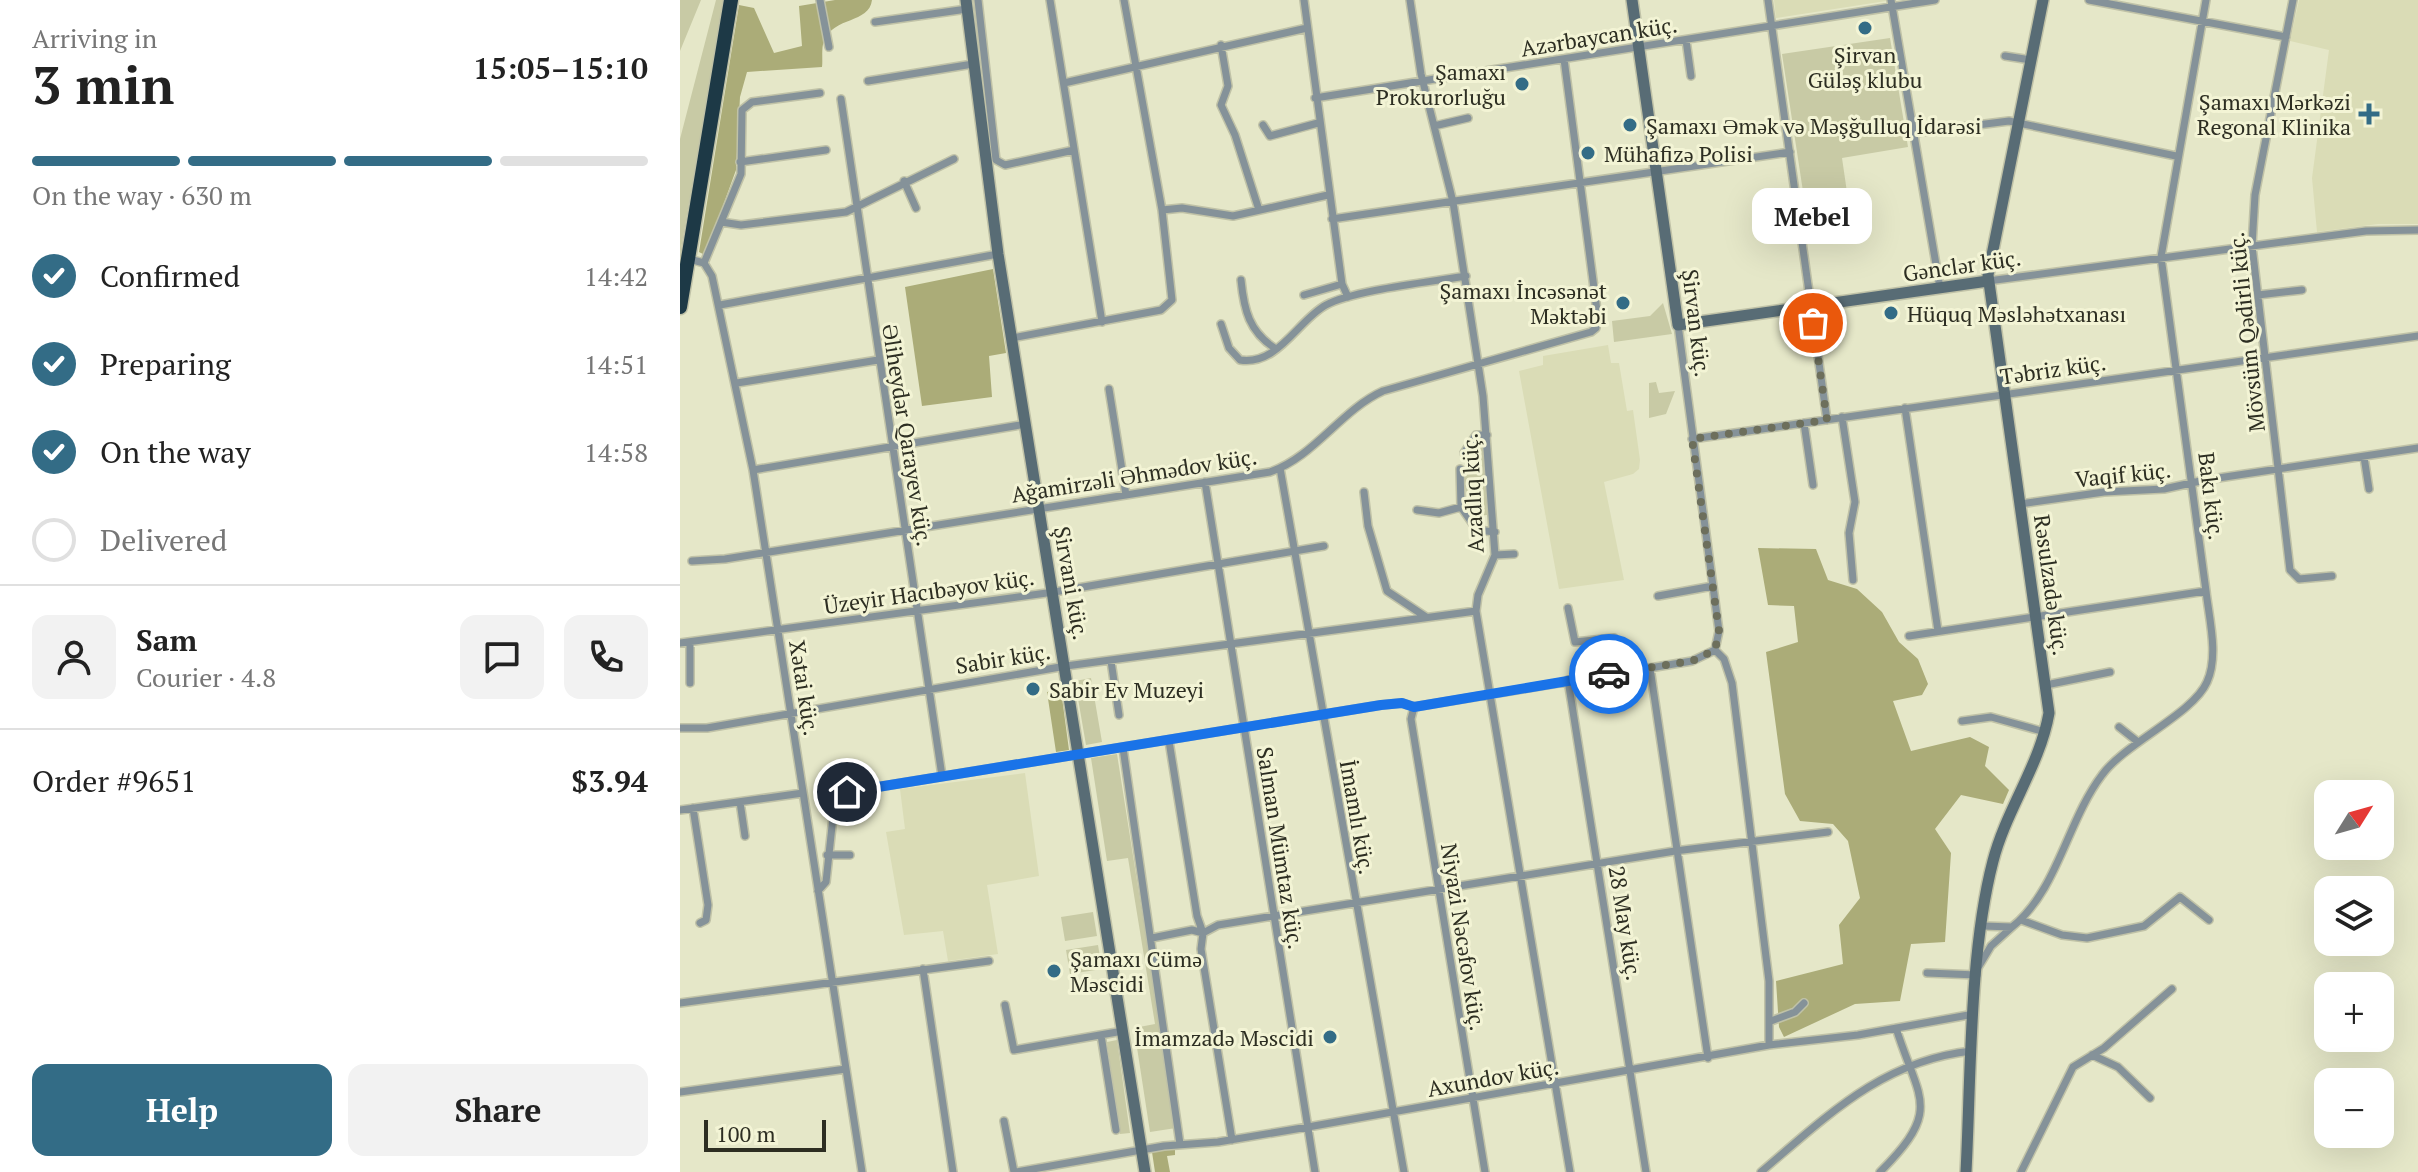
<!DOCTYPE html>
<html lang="en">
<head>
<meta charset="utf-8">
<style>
	body { margin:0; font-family:"PT Serif",serif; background:#f2f2f2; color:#222; height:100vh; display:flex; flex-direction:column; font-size:30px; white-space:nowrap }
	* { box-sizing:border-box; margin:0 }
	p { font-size:26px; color:#767676 }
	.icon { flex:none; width:44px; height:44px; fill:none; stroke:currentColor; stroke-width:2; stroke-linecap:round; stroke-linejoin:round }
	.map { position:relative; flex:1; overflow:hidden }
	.sheet { display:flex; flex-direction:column; background:#fff; width:680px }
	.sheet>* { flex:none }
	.needle { width:52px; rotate:53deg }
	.tools { position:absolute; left:1634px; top:780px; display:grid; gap:16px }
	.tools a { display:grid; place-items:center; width:80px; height:80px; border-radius:16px; background:#fff; box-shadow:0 8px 32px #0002; font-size:40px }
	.scale { position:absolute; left:24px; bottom:20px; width:122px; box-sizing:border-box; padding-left:8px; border:4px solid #2d2e22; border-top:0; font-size:22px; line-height:28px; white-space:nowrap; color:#2d2e22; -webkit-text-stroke:6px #f3f4d5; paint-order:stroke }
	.pin { position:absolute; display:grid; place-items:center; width:68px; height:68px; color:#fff; margin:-34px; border:4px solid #fff; border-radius:50%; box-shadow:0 2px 8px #0007 }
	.courier { position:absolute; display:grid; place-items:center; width:80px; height:80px; margin:-40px; border:6px solid #1a73e8; border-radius:50%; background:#fff; color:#222; box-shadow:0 2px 10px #0007 }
	.bubble { position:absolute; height:56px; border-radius:16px; background:#fff; box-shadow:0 8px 32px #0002; font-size:26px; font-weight:700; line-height:56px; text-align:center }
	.overview em { font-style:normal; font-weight:700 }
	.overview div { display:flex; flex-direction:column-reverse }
	.overview { display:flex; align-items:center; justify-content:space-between; height:136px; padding:0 32px }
	h1 { font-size:52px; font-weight:700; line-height:60px }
	.bar { display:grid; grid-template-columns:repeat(4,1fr); gap:12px 8px; align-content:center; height:96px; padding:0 32px }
	.bar i { height:10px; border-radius:6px; background:#e0e0e0 }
	.bar .active { background:#336c86 }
	.bar p { grid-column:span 4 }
	.line { display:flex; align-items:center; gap:20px; padding:0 32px; border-top:2px solid #e0e0e0 }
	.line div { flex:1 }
	.round { display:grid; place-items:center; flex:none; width:84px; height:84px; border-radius:16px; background:#f2f2f2 }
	ol { padding:0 32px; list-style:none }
	li { display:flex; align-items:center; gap:24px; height:88px }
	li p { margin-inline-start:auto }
	li .icon { padding:8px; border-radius:50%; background:#336c86; color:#fff; stroke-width:4 }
	li:last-child { color:#767676 }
	li i { width:44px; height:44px; border:4px solid #e0e0e0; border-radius:50% }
	.button { display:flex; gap:16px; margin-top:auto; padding:16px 32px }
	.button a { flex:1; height:92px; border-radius:16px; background:#336c86; color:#fff; font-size:32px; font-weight:700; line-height:92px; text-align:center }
	.button a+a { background:#f2f2f2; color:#222 }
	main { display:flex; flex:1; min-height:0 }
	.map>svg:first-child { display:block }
	.built { fill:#dadcb6 }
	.green { fill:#c8caa5 }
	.forest { fill:#abac78 }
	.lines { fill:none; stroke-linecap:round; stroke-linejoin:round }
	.street-casing { stroke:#c0c2a7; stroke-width:10 }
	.secondary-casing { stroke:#c0c2a7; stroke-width:14 }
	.highway-casing { stroke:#c0c2a7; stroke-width:17 }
	.street { stroke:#859299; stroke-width:7 }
	.secondary { stroke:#586c75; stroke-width:11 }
	.highway { stroke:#1d3946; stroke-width:14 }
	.done { stroke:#6d6f5c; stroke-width:8; stroke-dasharray:0 14.4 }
	.route { stroke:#1a73e8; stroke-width:10 }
	.poi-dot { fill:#336c86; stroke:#f3f4d5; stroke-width:3 }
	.labels { text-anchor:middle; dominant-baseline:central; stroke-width:6; stroke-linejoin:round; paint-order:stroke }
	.street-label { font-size:22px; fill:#2d2e22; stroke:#f3f4d5 }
	.poi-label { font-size:22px; fill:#2d2e22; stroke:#f3f4d5; text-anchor:start }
</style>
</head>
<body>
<main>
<section class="sheet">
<div class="overview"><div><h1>3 min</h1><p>Arriving in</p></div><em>15:05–15:10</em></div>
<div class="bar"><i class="active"></i><i class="active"></i><i class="active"></i><i></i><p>On the way · 630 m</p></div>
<ol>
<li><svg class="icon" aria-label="check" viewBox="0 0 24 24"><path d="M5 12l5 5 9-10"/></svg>Confirmed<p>14:42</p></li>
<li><svg class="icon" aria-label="check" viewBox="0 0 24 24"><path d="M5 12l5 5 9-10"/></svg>Preparing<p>14:51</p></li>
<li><svg class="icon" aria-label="check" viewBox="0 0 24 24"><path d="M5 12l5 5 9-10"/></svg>On the way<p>14:58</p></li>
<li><i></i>Delivered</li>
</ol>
<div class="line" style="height:144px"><a class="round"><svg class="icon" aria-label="person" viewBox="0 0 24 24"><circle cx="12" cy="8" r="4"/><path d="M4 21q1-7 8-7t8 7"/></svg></a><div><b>Sam</b><p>Courier · 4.8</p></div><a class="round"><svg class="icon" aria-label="chat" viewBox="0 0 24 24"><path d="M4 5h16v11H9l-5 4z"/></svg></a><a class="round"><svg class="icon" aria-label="phone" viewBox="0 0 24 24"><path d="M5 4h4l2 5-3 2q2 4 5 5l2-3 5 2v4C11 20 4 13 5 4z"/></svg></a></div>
<div class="line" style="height:104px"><div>Order #9651</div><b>$3.94</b></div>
<div class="button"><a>Help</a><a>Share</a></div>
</section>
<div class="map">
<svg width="1738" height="1172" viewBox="0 0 1738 1172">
	<rect width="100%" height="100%" fill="#e5e7c8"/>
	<!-- built -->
	<path class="built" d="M1094,0h112v1l-110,17z
		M1619,0h119v224h-40l-61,8 -5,-54 17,-128 -39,-9z
		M928,345l3,18h8l8,48 6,-1 7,50 -1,9 -6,5 -29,8 20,98 -65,9 -40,-218 24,-6v-9z
		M345,773l14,103 -52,9 11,69 -50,7 -5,-30 -39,4 -18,-103 19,-3 -5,-40z"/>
	<!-- green -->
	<path class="green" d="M0,0h21l-21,51z
		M36,0h8l-44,255v-116z
		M1210,38l18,109 -66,11 7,48 -43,5 -24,-157z
		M983,303l9,31 -58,8 -2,-21 38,-5z
		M976,382l3,11 16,-2 -9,23 -17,4v-35z
		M793,444l10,2 4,69 -13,1c-11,-23 -14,-49 -1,-72z
		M411,678l11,64 -16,3 -11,-64z
		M437,754l59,374 -26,4 -16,-104 21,-4 -27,-166 -21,3 -16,-103z
		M413,912l4,24 -32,5 -4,-24z
		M418,945l4,24 -32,5 -4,-24z
		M437,1040l13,93 -10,1 -13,-92z"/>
	<!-- forest -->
	<path class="forest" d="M155,0h37c-3,24 -38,16 -48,41 -3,7 -1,19 -2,26l-75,5 -7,25 -4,73 -31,85 -6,-3 40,-247 15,3 20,45 28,-7 -3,-40z
		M313,269l13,84 -17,3 3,41 -70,9 -17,-119z
		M1078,548l58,1 12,31 29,9 25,23 17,30 19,17 10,25 -6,11 -29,6 18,50 59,-14 19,10 -4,19 24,24 -6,14 -42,-9 -26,34 16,24 -6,89 -34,2 -11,57 -45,3 -71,33 -5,-10 -3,-46 67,-17 -4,-39 21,-27 -12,-57 -15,-17 -33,-3 -15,-27 -19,-142 32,-10 -4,-36 -26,-1z
		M381,690l8,60 -13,2 -9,-60z
		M495,1149v6l-8,1 3,16h-15l-3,-20z"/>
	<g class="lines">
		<!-- street casing -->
		<g class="street-casing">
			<path id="street" d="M140,0l9,47
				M298,0l18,160 9,5 69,-15
				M370,0l52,322
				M624,0l38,284 6,13
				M730,0l11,74 32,128 30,194 12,159 -17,40 -2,16 94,561
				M1088,0l59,420
				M1211,0l49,288
				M1409,0l197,37
				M1613,0l-38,195 -3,51 38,324 9,9 33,-3
				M195,22l92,-13
				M1006,40l5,36
				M541,45l7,41 -7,19 14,30 24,75
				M1325,56l26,4
				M188,81l105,-17
				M384,83l243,-55
				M635,98l620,-98
				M161,99l101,677
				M583,125l7,11 48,-13
				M754,126l34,-8
				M1234,133l95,-12 167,35
				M60,162l86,-12
				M224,181l12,27
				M482,210l20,-2 51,8 95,-21
				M652,219l458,-67
				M41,222l20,3 105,-13 108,-53
				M9,259l15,4 8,13 41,194 109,702
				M24,263l37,-89 1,-64 10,-8 68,-9
				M561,280c3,30 8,52 35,69
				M1308,281l378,-50 52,-1
				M624,295l38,-11
				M1578,295l44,-5
				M40,305l278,-51
				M541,324l8,24 11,12c38,6 58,-40 86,-55 28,-15 105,-23 140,-29
				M998,325l41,306 -4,19
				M332,338l149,-28 11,-10 -10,-90 -38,-210
				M57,383l141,-23
				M429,389l17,106
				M1225,408l33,223
				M1162,417l13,85 -6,31 4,47
				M1124,423l9,62
				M1012,439l726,-103
				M784,453l12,-18h11
				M1684,457l5,32
				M600,468l124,704
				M780,469l1,38
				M73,470l273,-46
				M525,482l110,690
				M684,492l4,34 19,65 39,26
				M1340,504l84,-12 60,-3 41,-9 213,-32
				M737,510l22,3 22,-6 16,23 18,2
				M815,555l19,-1
				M12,561l33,-2 545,-87c44,-15 71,-62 113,-81l208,-59 5,-4 1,-17 -33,-252
				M978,596l55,-10
				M888,608l7,34 39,-4
				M1229,636l297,-45
				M920,640l5,35
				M0,643l374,-51 270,-46
				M10,643v40
				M1035,650l9,9 8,24 37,298v64
				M431,661l8,54
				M970,668l58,390
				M888,680l78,492
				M1366,685l64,-13
				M734,707l-3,12 74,453
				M1282,721l29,-4 54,15
				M1439,727l19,15
				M0,728h27l359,-62 410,-55
				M489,741l28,175 6,17 -2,16 31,191
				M443,748l57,396
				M167,792l534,-87 21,-2 12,4 278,-46 23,-11
				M60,802l5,34
				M13,808l15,97 -2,15 -6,3
				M0,810l123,-17
				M147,855h23
				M138,891l8,-9 7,-65
				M1341,920l41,15 25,3 57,-12 36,-29 29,23
				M1332,927c46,-37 55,-106 90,-152 23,-32 91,-61 105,-93 12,-26 2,-64 -1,-91l-45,-334 45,-257
				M523,933l15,-8 457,-74 153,-19
				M472,938l40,-8 11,3
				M1299,966l12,-20 21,-19 -29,-1
				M243,969l30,203
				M1247,973l50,2
				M0,1003l309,-42
				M325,1005l9,45 109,-19
				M1091,1021l24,-9 9,-9
				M421,1035l15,95
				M1412,1055l26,12 32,31
				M0,1092l166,-23
				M324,1121l10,51
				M336,1172l148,-26 54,-4 90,-15 461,-82 89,-10 116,-21
				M1081,1172c66,-56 122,-112 211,-121
				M1200,1172c63,-63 39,-71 16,-144
				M1341,1172l52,-105 31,-19 68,-59"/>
		</g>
		<!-- secondary casing -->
		<g class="secondary-casing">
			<path id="secondary" d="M286,0l32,254 147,918
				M952,0l46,325 310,-44
				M1286,1172c5,-96 3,-219 27,-311 13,-51 47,-96 56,-148l-61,-438 55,-275"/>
		</g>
		<!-- highway casing -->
		<g class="highway-casing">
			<path id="highway" d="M0,307l51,-307"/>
		</g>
		<!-- street -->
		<use href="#street" class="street"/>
		<!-- secondary -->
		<use href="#secondary" class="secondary"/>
		<!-- highway -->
		<use href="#highway" class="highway"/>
	</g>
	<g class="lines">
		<!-- done -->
		<path class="done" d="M929,674l83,-13 23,-11 4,-19 -27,-192 135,-19 -14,-97"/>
		<!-- route -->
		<path class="route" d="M167,792l534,-87 21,-2 12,4 195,-33"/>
	</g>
	<!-- markers -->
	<g class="poi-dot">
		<circle cx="1185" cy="28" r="8"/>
		<circle cx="842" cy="84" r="8"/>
		<path d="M1685 102h8v8h8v8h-8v8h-8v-8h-8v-8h8z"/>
		<circle cx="950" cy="125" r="8"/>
		<circle cx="908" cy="153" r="8"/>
		<circle cx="943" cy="303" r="8"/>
		<circle cx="1211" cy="313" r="8"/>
		<circle cx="353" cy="689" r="8"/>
		<circle cx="374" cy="971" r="8"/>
		<circle cx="650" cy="1037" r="8"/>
	</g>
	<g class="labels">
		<!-- street labels -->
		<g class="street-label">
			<text transform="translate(919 36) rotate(-9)">Azərbaycan küç.</text>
			<text transform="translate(1282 265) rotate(-8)">Gənclər küç.</text>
			<text transform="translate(1017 323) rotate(83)">Şirvan küç.</text>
			<text transform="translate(1566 332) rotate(-96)">Mövsüm Qədirli küç.</text>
			<text transform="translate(1373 369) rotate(-8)">Təbriz küç.</text>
			<text transform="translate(228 435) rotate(81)">Əliheydər Qarayev küç.</text>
			<text transform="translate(1443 474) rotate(-6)">Vaqif küç.</text>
			<text transform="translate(454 475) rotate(-9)">Ağamirzəli Əhmədov küç.</text>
			<text transform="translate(792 493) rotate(-93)">Azadlıq küç.</text>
			<text transform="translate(1532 496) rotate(83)">Bakı küç.</text>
			<text transform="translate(392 583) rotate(80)">Şirvani küç.</text>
			<text transform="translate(1372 585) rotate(82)">Rəsulzadə küç.</text>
			<text transform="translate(249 591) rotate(-8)">Üzeyir Hacıbəyov küç.</text>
			<text transform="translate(323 658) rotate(-9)">Sabir küç.</text>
			<text transform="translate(125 688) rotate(81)">Xətai küç.</text>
			<text transform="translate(678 817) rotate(80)">İmamlı küç.</text>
			<text transform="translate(601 848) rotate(81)">Salman Mümtaz küç.</text>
			<text transform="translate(946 923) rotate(81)">28 May küç.</text>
			<text transform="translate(784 937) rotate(81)">Niyazi Nəcəfov küç.</text>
			<text transform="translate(813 1077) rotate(-10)">Axundov küç.</text>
		</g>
		<!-- poi labels -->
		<g class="poi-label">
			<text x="1185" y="54" text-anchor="middle">Şirvan<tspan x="1185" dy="25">Güləş klubu</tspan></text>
			<text x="826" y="71" text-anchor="end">Şamaxı<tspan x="826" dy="25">Prokurorluğu</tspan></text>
			<text x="1671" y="101" text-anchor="end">Şamaxı Mərkəzi<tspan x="1671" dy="25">Regonal Klinika</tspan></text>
			<text x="966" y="125">Şamaxı Əmək və Məşğulluq İdarəsi</text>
			<text x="924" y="153">Mühafizə Polisi</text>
			<text x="927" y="290" text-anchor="end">Şamaxı İncəsənət<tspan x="927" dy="25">Məktəbi</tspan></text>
			<text x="1227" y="313">Hüquq Məsləhətxanası</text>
			<text x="369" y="689">Sabir Ev Muzeyi</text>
			<text x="390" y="958">Şamaxı Cümə<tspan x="390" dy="25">Məscidi</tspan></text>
			<text x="634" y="1037" text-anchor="end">İmamzadə Məscidi</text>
		</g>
	</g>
</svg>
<div class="tools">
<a><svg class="needle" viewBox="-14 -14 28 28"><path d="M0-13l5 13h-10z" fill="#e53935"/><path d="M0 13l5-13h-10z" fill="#767676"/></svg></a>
<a><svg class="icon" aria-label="layers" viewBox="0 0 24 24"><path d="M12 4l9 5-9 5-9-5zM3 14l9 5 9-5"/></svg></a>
<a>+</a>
<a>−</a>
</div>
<div class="scale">100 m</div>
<div class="pin" style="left:1133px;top:323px;background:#ea580c"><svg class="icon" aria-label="bag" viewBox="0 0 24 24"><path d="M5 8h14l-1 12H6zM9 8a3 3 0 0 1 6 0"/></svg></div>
<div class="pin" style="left:167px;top:792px;background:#1f2937"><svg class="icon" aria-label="home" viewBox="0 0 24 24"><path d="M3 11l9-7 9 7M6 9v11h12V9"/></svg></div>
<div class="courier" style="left:929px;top:674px"><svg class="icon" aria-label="car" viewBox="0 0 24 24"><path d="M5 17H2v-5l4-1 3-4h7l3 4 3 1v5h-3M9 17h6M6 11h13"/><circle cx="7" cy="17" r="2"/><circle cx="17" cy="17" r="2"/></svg></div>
<div class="bubble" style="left:1072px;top:188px;width:120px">Mebel</div>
</div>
</main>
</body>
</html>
